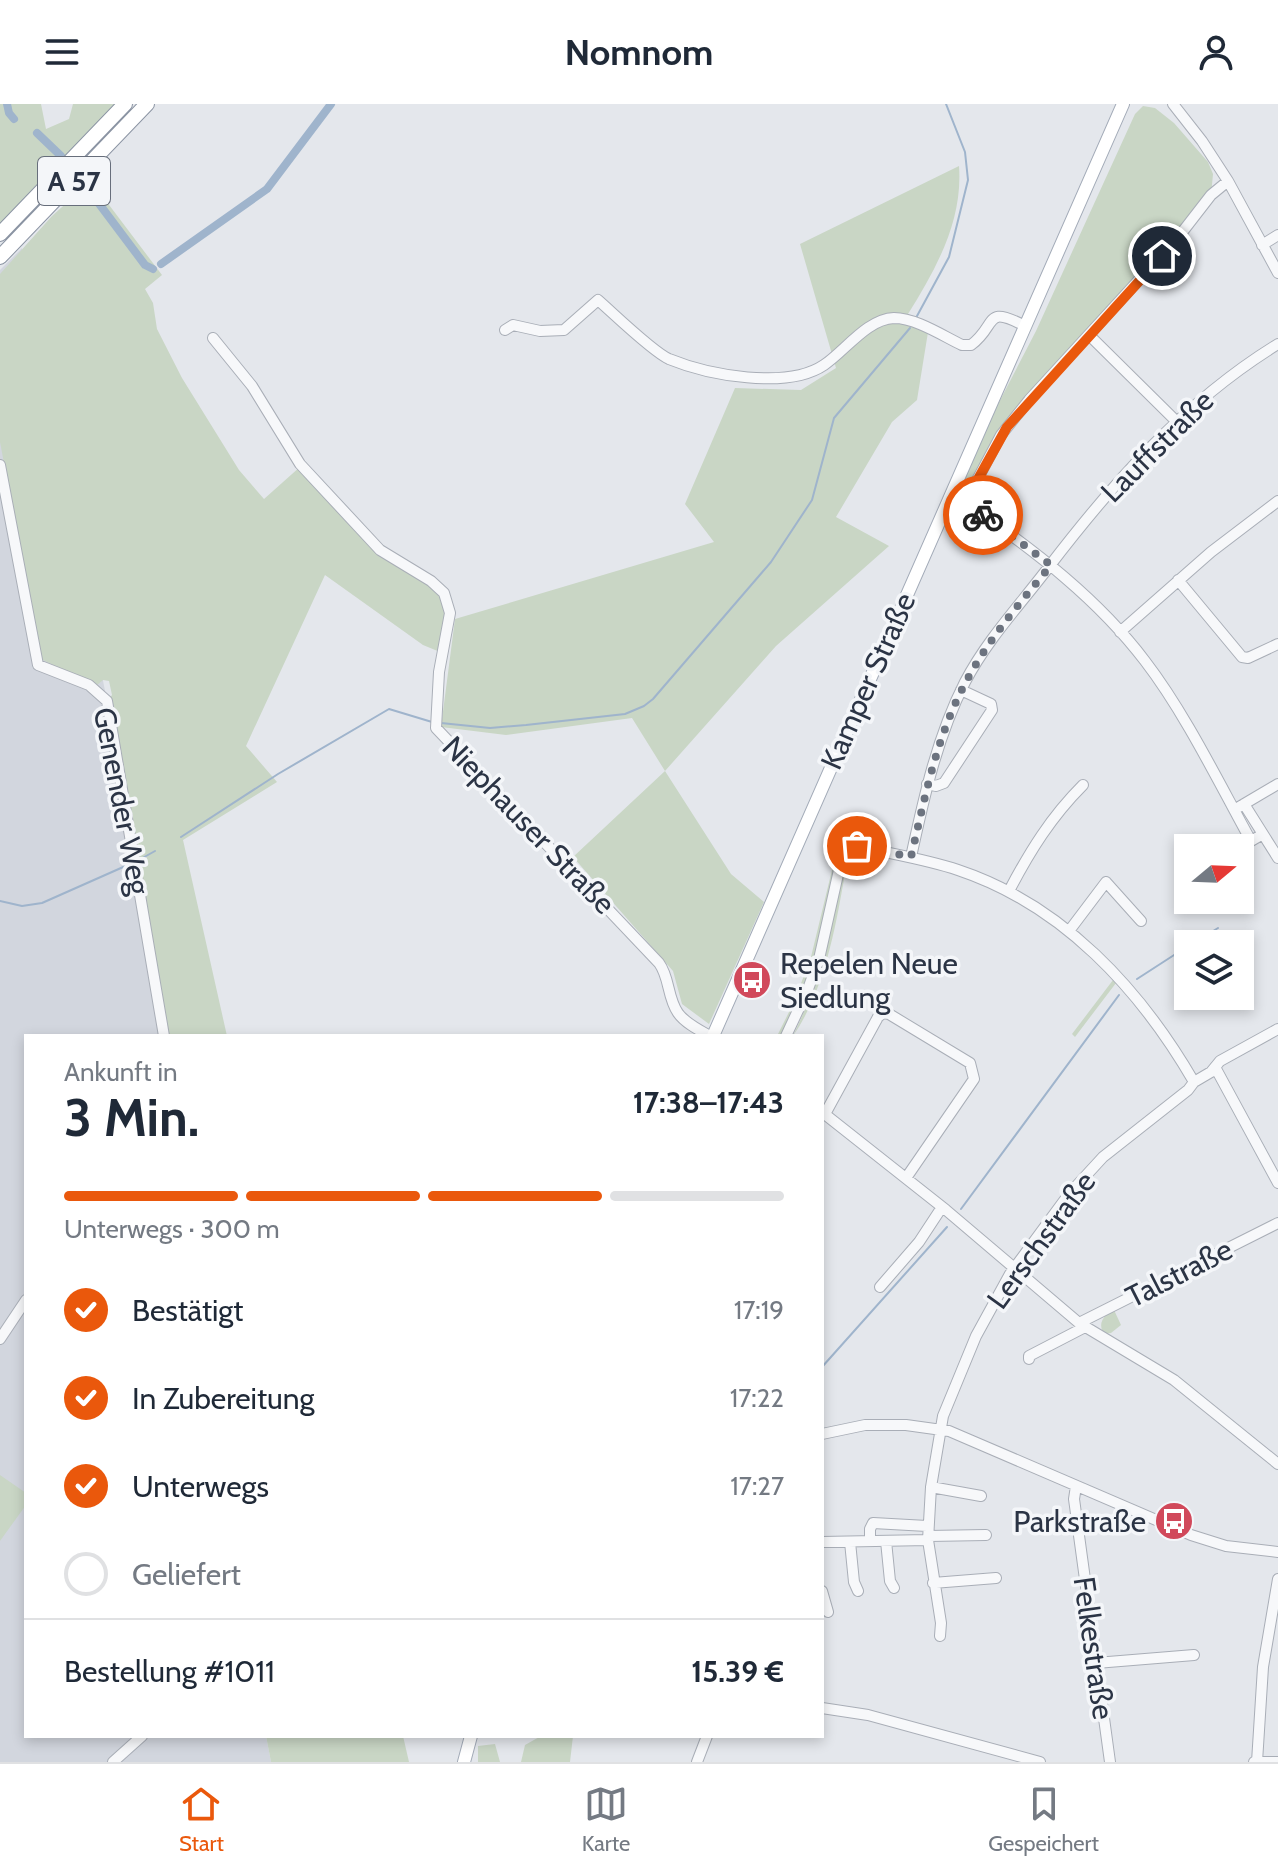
<!DOCTYPE html>
<html lang="de">
<head>
<meta charset="utf-8">
<style>
	body { margin:0; font-family:Cabin,sans-serif; background:#f6f6f7; color:#1f2937; height:100vh; display:flex; flex-direction:column; font-size:30px; white-space:nowrap }
	* { box-sizing:border-box; margin:0 }
	p { font-size:26px; color:#747a83 }
	.icon { flex:none; width:44px; height:44px; fill:none; stroke:currentColor; stroke-width:2; stroke-linecap:round; stroke-linejoin:round }
	.map { position:relative; flex:1; overflow:hidden }
	.side { position:absolute; left:24px; top:930px; width:800px; height:704px; display:flex; flex-direction:column; background:#fff; border-radius:0px; box-shadow:0 4px 12px #0003 }
	.side>* { flex:none }
	.needle { width:52px; rotate:71deg }
	.buttons { position:absolute; left:1174px; top:730px; display:grid; gap:16px }
	.buttons a { display:grid; place-items:center; width:80px; height:80px; border-radius:0px; background:#fff; box-shadow:0 4px 12px #0003; font-size:40px }
	.pin { position:absolute; display:grid; place-items:center; width:68px; height:68px; color:#fff; margin:-34px; border:4px solid #fff; border-radius:50%; box-shadow:0 2px 8px #0007 }
	.courier { position:absolute; display:grid; place-items:center; width:80px; height:80px; margin:-40px; border:6px solid #ea580c; border-radius:50%; background:#fff; color:#222; box-shadow:0 2px 10px #0007 }
	.summary em { font-style:normal; font-weight:700 }
	.summary div { display:flex; flex-direction:column-reverse }
	.summary { display:flex; align-items:center; justify-content:space-between; height:136px; padding:0 40px }
	h1 { font-size:52px; font-weight:700; line-height:60px }
	.bar { display:grid; grid-template-columns:repeat(4,1fr); gap:12px 8px; align-content:center; height:96px; padding:0 40px }
	.bar i { height:10px; border-radius:6px; background:#e0e1e3 }
	.bar .selected { background:#ea580c }
	.bar p { grid-column:span 4 }
	.line { display:flex; align-items:center; gap:20px; padding:0 40px; border-top:2px solid #e0e1e3 }
	.line div { flex:1 }
	ol { padding:0 40px; list-style:none }
	li { display:flex; align-items:center; gap:24px; height:88px }
	li p { margin-inline-start:auto }
	li .icon { padding:8px; border-radius:50%; background:#ea580c; color:#fff; stroke-width:4 }
	li:last-child { color:#747a83 }
	li i { width:44px; height:44px; border:4px solid #e0e1e3; border-radius:50% }
	header { display:flex; justify-content:space-between; align-items:center; height:104px; padding:0 40px; background:#fff; font-size:36px; font-weight:700 }
	.dock { display:flex; justify-content:space-around; align-items:center; height:112px; border-top:2px solid #e0e1e3; background:#fff; font-size:22px; color:#747a83 }
	.dock a { display:grid; justify-items:center; gap:4px }
	.dock .selected { color:#ea580c }
	.map>svg:first-child { display:block }
	.built { fill:#d2d6de }
	.green { fill:#c9d6c5 }
	.lines { fill:none; stroke-linecap:round; stroke-linejoin:round }
	.stream { stroke:#9fb4cc; stroke-width:2 }
	.canal { stroke:#9fb4cc; stroke-width:8 }
	.minor-casing { stroke:#a9aeb7; stroke-width:12 }
	.major-casing { stroke:#a3abb8; stroke-width:14 }
	.highway-casing { stroke:#8b94a3; stroke-width:16 }
	.minor { stroke:#f7f8fa; stroke-width:10 }
	.major { stroke:#fff; stroke-width:12 }
	.highway { stroke:#fff; stroke-width:14 }
	.done { stroke:#6c737f; stroke-width:8; stroke-dasharray:0 14.4 }
	.route { stroke:#ea580c; stroke-width:10 }
	.labels { text-anchor:middle; dominant-baseline:central; stroke-width:7; stroke-linejoin:round; paint-order:stroke }
	.shield { fill:#f4f6f9; stroke:#676e7b; stroke-width:2 }
	.shield-label { font-size:28px; font-weight:bold; fill:#2b3445 }
	.street-label { font-size:30px; fill:#2b3445; stroke:#f4f6f9 }
	.poi-label { font-size:30px; fill:#2b3445; stroke:#f4f6f9; text-anchor:start }
</style>
</head>
<body>
<header><svg class="icon" aria-label="menu" viewBox="0 0 24 24"><path d="M4 6h16M4 12h16M4 18h16"/></svg>Nomnom<svg class="icon" aria-label="person" viewBox="0 0 24 24"><circle cx="12" cy="8" r="4"/><path d="M4 21q1-7 8-7t8 7"/></svg></header>
<div class="map">
<svg width="1278" height="1658" viewBox="0 0 1278 1658">
	<rect width="100%" height="100%" fill="#e4e7ec"/>
	<!-- built -->
	<path class="built" d="M22,144l21,128 64,325 57,335h-138v700h240l5,26h-271v-1492z"/>
	<!-- green -->
	<path class="green" d="M0,0h41l5,25 23,-10 4,-15h42l-115,122z
		M1143,2l12,2 19,15 34,39 5,12 -2,21 -210,240 -34,64 -13,-10 82,-158 99,-217z
		M959,62c4,55 -23,103 -51,148l21,12 -12,74 -25,22 -56,95 53,29 -113,100 -111,125 66,103 33,28 -55,122 -27,-20 -9,-33 -100,-114 92,-86 -33,-53 -126,17 -65,-8 14,-108 259,-77 -29,-38 50,-116 66,2 35,-22 -36,-124z
		M91,77l71,94 -17,14 8,14 4,26 25,49 57,92 25,29 37,-33 82,89 47,27 17,20 -7,50 -17,-7 -98,-70 -79,171 31,36 -94,58 44,196h-63l-57,-335 5,-6 -3,-14 -6,-1 -7,6 -55,-27 -41,-217v-168l52,-58z
		M852,734l13,5 -17,-1 -9,8 -24,108 -33,78h-5l17,-34 17,-45 27,-112 5,-5z
		M848,753c-11,60 -20,128 -55,179l11,-24 -14,24z
		M1113,876l3,3 -41,54 -3,-3z
		M1114,1206l7,15 -10,8 -7,1c-7,-11 0,-19 10,-24z
		M0,1371l26,18v12l-26,36z
		M266,1632h137l6,26h-138z
		M541,1632h32l-3,26h-49l4,-17z
		M495,1640l5,18h-22v-16z"/>
	<g class="lines">
		<!-- stream -->
		<path class="stream" d="M917,212l32,-59 19,-77 -3,-28 -19,-48
			M441,619l49,5 36,-3 99,-11 19,-8 9,-7 118,-137 41,-62 22,-82 76,-90
			M181,733l97,-63 111,-65 43,13
			M139,756l16,-9
			M0,797l22,5 20,-3 88,-39
			M1192,840l26,-16
			M1137,875l51,-33
			M961,1105l158,-214
			M822,1263l125,-140"/>
		<!-- canal -->
		<path class="canal" d="M7,0l2,9 5,6
			M37,29l24,23
			M97,97l48,64 8,4
			M161,160l106,-75 64,-85"/>
		<!-- minor casing -->
		<g class="minor-casing">
			<path id="minor" d="M1173,0l29,37 26,40 50,92
				M1228,77l-17,14 -31,40 -151,165 -28,35 -34,64 5,8c64,45 126,92 173,154 40,52 74,122 106,180l12,-7
				M1262,141l16,-10
				M505,226l8,-5 27,6 24,-1 34,-30c16,14 55,52 71,59 39,16 118,31 155,6 21,-14 43,-46 70,-47 22,0 49,18 68,27h9c27,-20 12,-41 54,-19
				M1090,232l86,85
				M213,234l39,48 48,78 80,86 51,31 13,12 6,20 -11,59 -3,56 223,235c11,15 8,34 19,50 7,10 21,17 32,23
				M0,361l38,200 51,20 18,16 57,335
				M1178,476l64,77 6,1 30,-14
				M1120,528l91,-80 67,-51
				M927,680l9,2 8,-3 48,-73 -1,-6 -30,-14
				M1244,700l34,54
				M1239,703l39,-23
				M911,753c13,-60 26,-120 54,-175 22,-42 54,-76 83,-114 65,-85 137,-167 230,-224
				M1009,787c21,-40 42,-74 74,-106
				M1069,827l37,-49 35,39
				M786,932l22,-47 11,-30 24,-107 7,-5 7,-1c34,8 68,13 101,24 105,35 182,119 236,212
				M1215,963l63,116
				M822,1008l124,98 133,113 95,57 104,84
				M825,1010l53,-97 5,-4 6,1 81,49 4,16 -68,99
				M880,1183l39,-45 23,-35
				M1079,1219l199,-100
				M0,1235l26,-39
				M1029,1255v-3l56,-29
				M822,1330l43,-9h41l43,6 242,104 35,11 52,6
				M1076,1382l-2,13 36,263
				M931,1383l50,9
				M928,1432l58,-1
				M870,1437v-12l3,-6 54,3
				M886,1437l4,40 4,7
				M822,1438l106,-2
				M850,1438l4,40 4,9
				M933,1479l63,-5
				M822,1487l6,21
				M940,1532l1,-13 -13,-83 3,-53 12,-71 33,-80 34,-62 59,-80 34,-37 85,-67 6,-8 17,-10 9,-11 58,-32
				M1096,1559l98,-8
				M822,1604l46,7 172,47
				M113,1658l29,-26
				M697,1658l10,-26
				M1254,1658h24
				M1257,1658l6,-95 15,-88"/>
		</g>
		<!-- major casing -->
		<g class="major-casing">
			<path id="major" d="M713,932l410,-932
				M464,1658l7,-26"/>
		</g>
		<!-- highway casing -->
		<g class="highway-casing">
			<path id="highway" d="M0,130l125,-130
				M0,153l147,-153"/>
		</g>
		<!-- minor -->
		<use href="#minor" class="minor"/>
		<!-- major -->
		<use href="#major" class="major"/>
		<!-- highway -->
		<use href="#highway" class="highway"/>
	</g>
	<g class="lines">
		<!-- done -->
		<path class="done" d="M857,742l54,11c14,-60 26,-123 56,-177 23,-43 54,-78 84,-115l-68,-50"/>
		<!-- route -->
		<path class="route" d="M983,411l-16,-16 40,-72 155,-171"/>
	</g>
	<!-- icons -->
	<defs>
		<g id="bus-disc" transform="scale(2)"><circle r="9.5" fill="#d1495b" stroke="#f4f6f9"/><path d="M-5-6H5V4H4V6H2V4H-2V6H-4V4H-5ZM-3.5-4V0h7V-4ZM-3.5 1.2v1.5H-2V1.2ZM2 1.2v1.5H3.5V1.2Z" fill="#fff"/></g>
	</defs>
	<g fill-rule="evenodd">
		<use href="#bus-disc" x="752" y="876"/>
		<use href="#bus-disc" x="1174" y="1417"/>
	</g>
	<g class="labels">
		<!-- shield labels -->
		<rect class="shield" x="38" y="53" width="72" height="48" rx="6"/>
		<g class="shield-label">
			<text x="74" y="77">A 57</text>
		</g>
		<!-- street labels -->
		<g class="street-label">
			<text transform="translate(1157 342) rotate(-45)">Lauffstraße</text>
			<text transform="translate(868 577) rotate(-66)">Kamper Straße</text>
			<text transform="translate(122 697) rotate(79)">Genender Weg</text>
			<text transform="translate(529 721) rotate(46)">Niephauser Straße</text>
			<text transform="translate(1041 1136) rotate(-54)">Lerschstraße</text>
			<text transform="translate(1179 1169) rotate(-27)">Talstraße</text>
			<text transform="translate(1094 1544) rotate(82)">Felkestraße</text>
		</g>
		<!-- poi labels -->
		<g class="poi-label">
			<text x="780" y="859">Repelen Neue<tspan x="780" dy="34">Siedlung</tspan></text>
			<text x="1146" y="1417" text-anchor="end">Parkstraße</text>
		</g>
	</g>
</svg>
<div class="buttons">
<a><svg class="needle" viewBox="-14 -14 28 28"><path d="M0-13l5 13h-10z" fill="#e53935"/><path d="M0 13l5-13h-10z" fill="#747a83"/></svg></a>
<a><svg class="icon" aria-label="layers" viewBox="0 0 24 24"><path d="M12 4l9 5-9 5-9-5zM3 14l9 5 9-5"/></svg></a>
</div>
<div class="pin" style="left:857px;top:742px;background:#ea580c"><svg class="icon" aria-label="bag" viewBox="0 0 24 24"><path d="M5 8h14l-1 12H6zM9 8a3 3 0 0 1 6 0"/></svg></div>
<div class="pin" style="left:1162px;top:152px;background:#1f2937"><svg class="icon" aria-label="home" viewBox="0 0 24 24"><path d="M3 11l9-7 9 7M6 9v11h12V9"/></svg></div>
<div class="courier" style="left:983px;top:411px"><svg class="icon" aria-label="bike" viewBox="0 0 24 24"><circle cx="6" cy="16" r="4"/><circle cx="18" cy="16" r="4"/><path d="M6 16l4-8h5l3 8M10 8l3 8H6M13 5h3"/></svg></div>
<section class="side">
<div class="summary"><div><h1>3 Min.</h1><p>Ankunft in</p></div><em>17:38–17:43</em></div>
<div class="bar"><i class="selected"></i><i class="selected"></i><i class="selected"></i><i></i><p>Unterwegs · 300 m</p></div>
<ol>
<li><svg class="icon" aria-label="check" viewBox="0 0 24 24"><path d="M5 12l5 5 9-10"/></svg>Bestätigt<p>17:19</p></li>
<li><svg class="icon" aria-label="check" viewBox="0 0 24 24"><path d="M5 12l5 5 9-10"/></svg>In Zubereitung<p>17:22</p></li>
<li><svg class="icon" aria-label="check" viewBox="0 0 24 24"><path d="M5 12l5 5 9-10"/></svg>Unterwegs<p>17:27</p></li>
<li><i></i>Geliefert</li>
</ol>
<div class="line" style="height:104px"><div>Bestellung #1011</div><b>15.39 €</b></div>
</section>
</div>
<nav class="dock">
<a class="selected"><svg class="icon" aria-label="home" viewBox="0 0 24 24"><path d="M3 11l9-7 9 7M6 9v11h12V9"/></svg>Start</a>
<a><svg class="icon" aria-label="map" viewBox="0 0 24 24"><path d="M3 6l6-2 6 2 6-2v14l-6 2-6-2-6 2zM9 4v14M15 6v14"/></svg>Karte</a>
<a><svg class="icon" aria-label="saved" viewBox="0 0 24 24"><path d="M7 4h10v16l-5-4-5 4z"/></svg>Gespeichert</a>
</nav>
</body>
</html>
